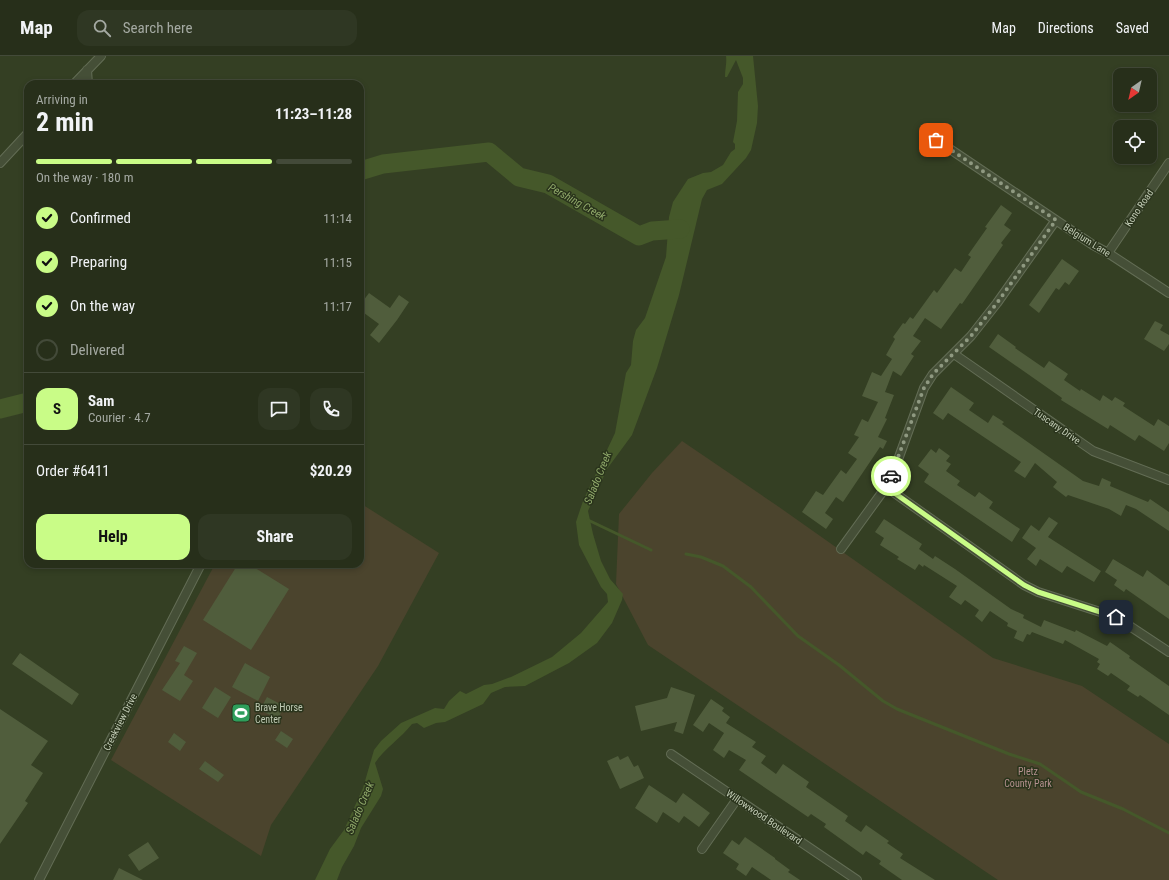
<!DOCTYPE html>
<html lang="en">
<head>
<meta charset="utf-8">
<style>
	body { margin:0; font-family:"Roboto Condensed",sans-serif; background:#2f3723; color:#f1f3f6; height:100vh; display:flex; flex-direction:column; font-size:15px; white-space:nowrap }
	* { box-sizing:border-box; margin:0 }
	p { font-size:13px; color:#a4a9a2 }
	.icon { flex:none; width:22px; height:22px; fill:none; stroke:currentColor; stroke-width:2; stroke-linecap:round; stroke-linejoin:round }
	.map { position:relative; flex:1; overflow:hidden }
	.drawer { position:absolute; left:24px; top:24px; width:340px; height:488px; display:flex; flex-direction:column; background:#272f1a; border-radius:12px; box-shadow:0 2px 6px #0003,0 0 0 1px #434a39 }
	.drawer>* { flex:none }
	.needle { width:26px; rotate:214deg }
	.fabs { position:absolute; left:1113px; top:12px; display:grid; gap:8px }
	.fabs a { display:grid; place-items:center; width:44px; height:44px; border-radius:8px; background:#272f1a; box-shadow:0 2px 6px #0003,0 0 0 1px #434a39; font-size:20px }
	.pin { position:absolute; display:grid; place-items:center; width:34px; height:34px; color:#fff; margin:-17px; border-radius:8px; box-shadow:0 2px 6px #0006 }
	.courier { position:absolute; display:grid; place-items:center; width:40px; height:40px; margin:-20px; border:3px solid #c9fc87; border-radius:50%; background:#fff; color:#222; box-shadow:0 1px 5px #0007 }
	.overview em { font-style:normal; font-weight:700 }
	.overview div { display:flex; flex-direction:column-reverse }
	.overview { display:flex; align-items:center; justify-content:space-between; height:68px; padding:0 12px }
	h1 { font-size:26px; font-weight:700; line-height:30px }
	.bar { display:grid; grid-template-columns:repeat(4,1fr); gap:6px 4px; align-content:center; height:48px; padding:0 12px }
	.bar i { height:5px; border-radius:3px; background:#434a39 }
	.bar .selected { background:#c9fc87 }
	.bar p { grid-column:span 4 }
	.line { display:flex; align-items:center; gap:10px; padding:0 12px; border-top:1px solid #434a39 }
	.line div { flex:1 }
	.round { display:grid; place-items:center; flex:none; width:42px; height:42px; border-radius:12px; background:#2f3723 }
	ol { padding:0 12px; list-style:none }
	li { display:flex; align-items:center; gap:12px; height:44px }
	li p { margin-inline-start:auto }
	li .icon { padding:4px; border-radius:50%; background:#c9fc87; color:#111; stroke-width:4 }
	li:last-child { color:#a4a9a2 }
	li i { width:22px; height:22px; border:2px solid #434a39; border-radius:50% }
	.action { display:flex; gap:8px; margin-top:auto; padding:8px 12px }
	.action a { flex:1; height:46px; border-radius:12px; background:#c9fc87; color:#111; font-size:16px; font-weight:700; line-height:46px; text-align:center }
	.action a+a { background:#2f3723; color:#f1f3f6 }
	header { display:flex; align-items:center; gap:24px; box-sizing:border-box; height:56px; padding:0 20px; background:#272f1a; border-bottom:1px solid #434a39 }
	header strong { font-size:19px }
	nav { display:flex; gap:22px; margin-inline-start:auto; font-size:14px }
	.search { width:280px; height:36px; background:#2f3723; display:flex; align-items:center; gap:10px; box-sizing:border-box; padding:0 14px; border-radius:12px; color:#a4a9a2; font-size:15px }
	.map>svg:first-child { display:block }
	.green { fill:#4b442d }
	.water { fill:#45582a }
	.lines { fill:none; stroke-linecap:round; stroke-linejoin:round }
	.stream { stroke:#45582a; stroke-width:3 }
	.river { stroke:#45582a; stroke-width:19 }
	.building { fill:#505d3c }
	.minor-casing { stroke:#636d55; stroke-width:10 }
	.minor { stroke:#454f37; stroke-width:8 }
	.done { stroke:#8f9981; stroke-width:4; stroke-dasharray:0 7.2 }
	.route { stroke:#c9fc87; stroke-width:5 }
	.labels { text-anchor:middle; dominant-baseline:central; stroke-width:3; stroke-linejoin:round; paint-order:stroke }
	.street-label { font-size:10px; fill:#c0cab4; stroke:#2a341c }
	.poi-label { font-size:10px; fill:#c0cab4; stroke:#2a341c; text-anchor:start }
	.park-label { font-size:10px; fill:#b5918f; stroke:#2a341c }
	.water-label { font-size:11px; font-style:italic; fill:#91aa6b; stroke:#2a341c }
</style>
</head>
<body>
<header>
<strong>Map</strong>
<div class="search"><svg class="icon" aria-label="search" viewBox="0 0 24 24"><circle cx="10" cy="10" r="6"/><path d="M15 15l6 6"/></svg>Search here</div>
<nav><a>Map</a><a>Directions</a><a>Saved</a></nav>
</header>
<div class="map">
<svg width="1169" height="824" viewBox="0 0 1169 824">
	<rect width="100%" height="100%" fill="#343f23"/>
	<!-- green -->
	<path class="green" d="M682,385l97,66 214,151 89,28 87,58v136h-171l-350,-235 -32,-61 3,-70 33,-41z
		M360,447l79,50 -61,113 -107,159 -10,31 -150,-96 104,-196h145z"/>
	<!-- water -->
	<path class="water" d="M726,0h27l5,50 -1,17 -6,27 -5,8 -24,26 -15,6 -5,9 -23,96 -22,73 -25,67 -25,34 -19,42 5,23 8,27 9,18 13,15 -1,6 -10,23 -15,20 -28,20 -44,23 -20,1 -14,6 -8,11 -38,18 -9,1 -12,5 -7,-5 -5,1c-11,14 -27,24 -37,39l8,26 -2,7 -20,32 -7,18 -12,21 -5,13h-22l15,-31 14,-19 19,-42 11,-38 7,-9 20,-18 34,-15 9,1 5,-8 11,-10 6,3 18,-9 8,-1 19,-7 41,-20 29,-24 27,-31 -1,-8 -6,-7 -22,-42 -3,-23 7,-21 32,-68 11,-60 5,-8 2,-24 3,-11 9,-12 21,-61 3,-40 4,-15 15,-23 15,-6 8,-1 12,-7 8,-13 4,-3v-5l-2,-2 4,-21 1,-29 5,-8v-6l-7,-18 -9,17h-2c0,-8 2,-14 1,-21z"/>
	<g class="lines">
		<!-- stream -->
		<path class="stream" d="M588,464l63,30
			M686,498l15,3 22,9 28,21 47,49 41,29 44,36 14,8 112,45 31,10 41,28 42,17 46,24"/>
		<!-- river -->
		<path class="river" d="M360,115l23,-7 106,-12 30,25 29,7 91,52 13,-5 28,-2
			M0,353l28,-7"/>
	</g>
	<!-- building -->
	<path class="building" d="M1001,149l11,8 -8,12 7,5 -10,13 2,2 -41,59 -2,-1 -19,26 -16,-11 -12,18 8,5 -10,13 3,2 -13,20 -8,-5 -8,21 9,3 -9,23 2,1 -9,18 9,4 -4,8 -3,-2 -37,55 -7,-5 -11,16 8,6 -7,10 -24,-17 14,-21 7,4 18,-25 5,4 11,-15 -9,-6 11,-16 -5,-2 8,-16 6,3 10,-20 -16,-6 10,-24 9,4 11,-17 -6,-4 9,-16 -2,-2 10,-14 2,1 5,-7 3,2 21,-29 3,3 18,-25 6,4 10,-15 -3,-2 19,-27 -2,-1z
		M1062,203l17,12 -10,14 -4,-3 -6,8 -3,-2 -17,25 -10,-8z
		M369,237l21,15 9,-13 10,7 -12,18 -18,23 -9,-8 9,-11 -19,-14v-5z
		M1155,265l8,4 -3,5 9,5v9l-5,7 -20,-12z
		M998,278l18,13 -1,1 29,20 5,-7 19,13 -4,6 16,11 1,-2 19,12 3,-6 9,6 3,-4 10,6 -2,3 31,20 4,-7 11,7v17l-5,8 -25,-16 -4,6 -25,-16 -2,4 -47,-29 1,-2 -73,-51z
		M951,331l23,16 -5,7 19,13 5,-8 11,7 -2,2 81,57 16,5 3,-8 9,4 -1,4 38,16 2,-3 19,13v19l-33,-22 -10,-4 -5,11 -12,-7 -41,-14 -2,2 -13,-10 4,-5 -22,-19 -10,15 -11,-7 7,-9 -73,-49 -5,7 -10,-7z
		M939,392l11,8 -4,5 5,3 -5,7 14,10 -3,4 18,12 4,-5 14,10 -4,6 31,21 -8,13 -88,-60 5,-8 -11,-8 13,-17 5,4z
		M1049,461l9,6 -10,14 53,34 -7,11 -27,-16 -5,7 -22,-14 -4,7 -9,-7 9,-11 -14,-10 9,-13 8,6z
		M884,463l38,25 -3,5 14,10 2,-3 20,13 56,40 13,6 -1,3 18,9 3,-7 31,12 1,-2 31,16 3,-4 20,14 -1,2 40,28v29l-29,-20 -2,2 -11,-7 3,-4 -19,-13 -3,3 -11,-7 3,-5 -3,-2 2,-3 -34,-19 -2,4 -31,-12 -2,3 -3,-1 -4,8 -9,-4 3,-7 -10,-5 1,-3 -18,-12 -8,11 -7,-6 4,-6 -14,-10 -4,5 -12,-8 8,-11 -33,-21 -1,2 -4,-3 -4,6 -18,-11 2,-2 -19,-12 4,-7 -9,-6z
		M1113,503l30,18 4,-7 22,16v33l-43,-30 -2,3 -10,-7 3,-5 -12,-8z
		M238,508h11l40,25 -38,61 -48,-30z
		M184,590l13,7 -13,22 9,6 -13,20 -18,-11 18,-27 -5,-2z
		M20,597l59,41 -7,11 -60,-41z
		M245,607l25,14 -12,24 -26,-14z
		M215,631l16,10 -13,21 -16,-10z
		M671,631l24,8 -12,39 -9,-3 3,-9 -36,9 -6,-25 32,-8z
		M267,641l17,9 -6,13 -18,-9z
		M711,643l13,9 -2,3 8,6 -4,6 30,19 -4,5 14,9 -5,7 15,11 7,-10 26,18 -3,5 42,29 -3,5 16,11 5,-7 23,16 -2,2 16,11 -3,4 35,22h-33l-23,-16 2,-3 -15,-10 -3,4 -39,-28 2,-3 -15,-10 -3,3 -69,-47 7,-10 -17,-10 -5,8 -11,-8 11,-17 -15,-10 -6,9 -10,-7z
		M0,653l48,32 -17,24 12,8 -18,28 3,2 -28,41z
		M281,675l12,8 -6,9 -12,-8z
		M174,677l12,9 -6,9 -12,-9z
		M618,700l2,4 8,-4 6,11 4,-2 6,13 -24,11 -13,-28z
		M205,705l19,14 -6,7 -19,-13z
		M649,729l27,18 7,-10 27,20 -11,14 -15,-11 -5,7 -16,-11 -6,11 -22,-15z
		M745,781l30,21v1l15,11 -2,2 12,8h-29l-19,-13 -6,9 -10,-7 3,-5 -16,-11 9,-13 7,5z
		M148,786l11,16 -20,13 -11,-16z
		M119,812l24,12h-30z"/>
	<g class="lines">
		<!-- minor casing -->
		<g class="minor-casing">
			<path id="minor" d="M87,14l1,14
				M74,28l27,-28
				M926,77l167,112 15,8 61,40
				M0,107l28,-30
				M1108,197l61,-90
				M954,298l139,97 76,29
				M886,431l138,98 14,7 78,25 53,35
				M841,493l45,-62 9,-19 29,-80 9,-14 38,-38 26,-33 59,-83
				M671,698l186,126
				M702,793l35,-50
				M39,824l162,-316"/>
		</g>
		<!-- minor -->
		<use href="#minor" class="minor"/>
	</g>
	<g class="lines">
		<!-- done -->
		<path class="done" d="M891,420l33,-88 9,-14 38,-38 26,-33 59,-83 -120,-80"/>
		<!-- route -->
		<path class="route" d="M891,420l-5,11 138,98 14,7 78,25"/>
	</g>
	<!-- icons -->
	<defs>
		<g id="stadium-square" transform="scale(1)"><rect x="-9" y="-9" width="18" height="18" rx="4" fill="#2e9e5b" stroke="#2a341c"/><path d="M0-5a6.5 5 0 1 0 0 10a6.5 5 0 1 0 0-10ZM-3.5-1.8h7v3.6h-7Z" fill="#fff"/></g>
	</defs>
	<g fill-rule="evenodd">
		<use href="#stadium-square" x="241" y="657"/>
	</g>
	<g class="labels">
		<!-- street labels -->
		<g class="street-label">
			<text transform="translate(1139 152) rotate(-56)">Kono Road</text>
			<text transform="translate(1087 184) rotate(32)">Belgium Lane</text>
			<text transform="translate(1057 370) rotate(35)">Tuscany Drive</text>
			<text transform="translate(120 666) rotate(-63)">Creekview Drive</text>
			<text transform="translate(764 761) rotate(34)">Willowwood Boulevard</text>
		</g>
		<!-- poi labels -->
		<g class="poi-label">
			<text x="255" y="651">Brave Horse<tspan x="255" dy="12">Center</tspan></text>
		</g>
		<!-- park labels -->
		<g class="park-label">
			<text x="1028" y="715">Pletz<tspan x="1028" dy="12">County Park</tspan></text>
		</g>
		<!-- water labels -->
		<g class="water-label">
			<text transform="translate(577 146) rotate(29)">Pershing Creek</text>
			<text transform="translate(598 422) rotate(-68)">Salado Creek</text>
			<text transform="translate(360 752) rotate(-67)">Salado Creek</text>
		</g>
	</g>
</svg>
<div class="fabs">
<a><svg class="needle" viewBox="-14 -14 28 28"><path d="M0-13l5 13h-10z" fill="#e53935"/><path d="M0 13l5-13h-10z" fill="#a4a9a2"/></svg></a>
<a><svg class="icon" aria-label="locate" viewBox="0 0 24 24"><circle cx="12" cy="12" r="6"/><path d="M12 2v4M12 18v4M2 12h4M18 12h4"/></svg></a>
</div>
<div class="pin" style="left:936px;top:84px;background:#ea580c"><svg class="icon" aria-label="bag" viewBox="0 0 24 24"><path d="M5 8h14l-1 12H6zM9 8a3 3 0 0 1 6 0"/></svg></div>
<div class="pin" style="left:1116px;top:561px;background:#1f2937"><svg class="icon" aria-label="home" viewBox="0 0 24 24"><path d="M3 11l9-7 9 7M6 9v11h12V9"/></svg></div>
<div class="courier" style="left:891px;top:420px"><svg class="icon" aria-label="car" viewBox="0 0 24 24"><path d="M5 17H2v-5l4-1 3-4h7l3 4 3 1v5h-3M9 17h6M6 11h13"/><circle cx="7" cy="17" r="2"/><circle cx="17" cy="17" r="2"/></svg></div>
<section class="drawer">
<div class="overview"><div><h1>2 min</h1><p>Arriving in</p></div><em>11:23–11:28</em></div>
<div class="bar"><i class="selected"></i><i class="selected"></i><i class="selected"></i><i></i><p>On the way · 180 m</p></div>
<ol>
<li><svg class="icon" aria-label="check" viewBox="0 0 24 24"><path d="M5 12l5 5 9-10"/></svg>Confirmed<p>11:14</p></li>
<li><svg class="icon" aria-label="check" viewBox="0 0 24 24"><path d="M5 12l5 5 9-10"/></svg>Preparing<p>11:15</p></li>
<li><svg class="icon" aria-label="check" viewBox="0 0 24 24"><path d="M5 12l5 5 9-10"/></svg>On the way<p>11:17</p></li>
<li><i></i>Delivered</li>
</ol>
<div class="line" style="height:72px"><b class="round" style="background:#c9fc87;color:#111">S</b><div><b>Sam</b><p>Courier · 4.7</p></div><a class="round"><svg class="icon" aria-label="chat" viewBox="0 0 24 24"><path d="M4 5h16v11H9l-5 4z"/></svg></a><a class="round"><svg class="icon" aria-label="phone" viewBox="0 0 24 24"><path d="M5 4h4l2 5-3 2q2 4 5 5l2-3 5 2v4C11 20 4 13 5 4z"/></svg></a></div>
<div class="line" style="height:52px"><div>Order #6411</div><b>$20.29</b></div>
<div class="action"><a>Help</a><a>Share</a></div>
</section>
</div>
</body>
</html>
